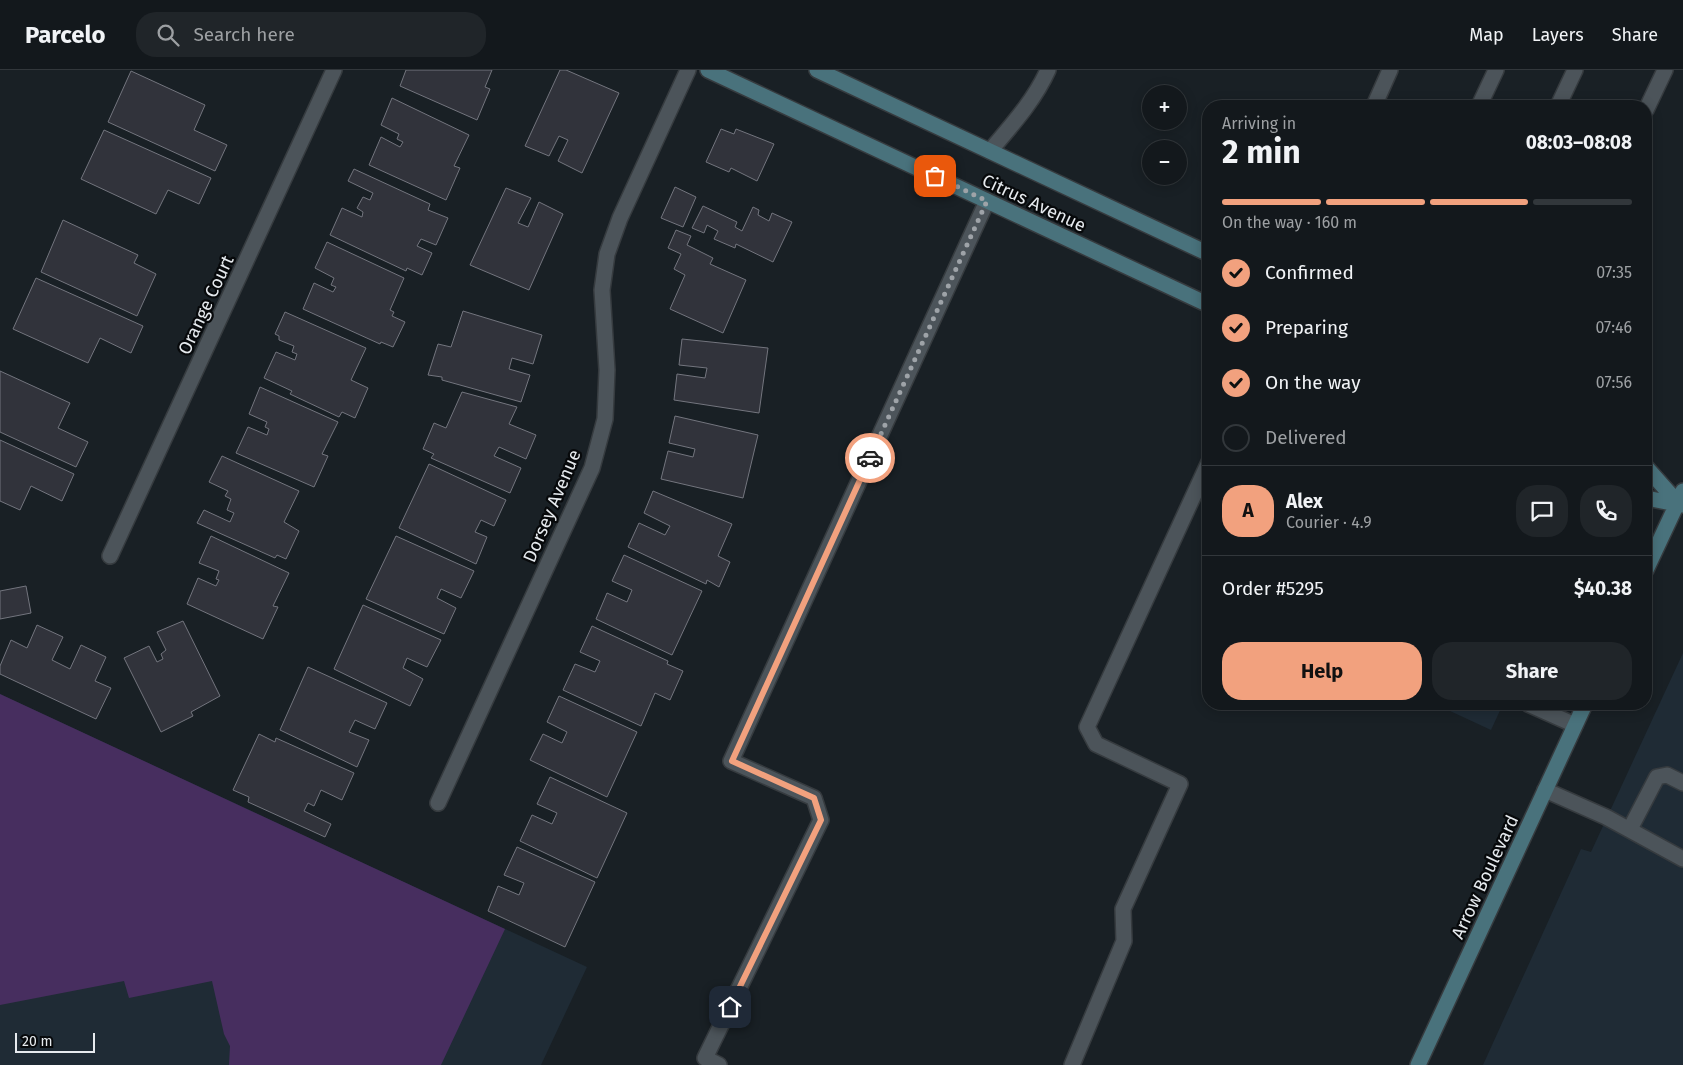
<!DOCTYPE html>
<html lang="en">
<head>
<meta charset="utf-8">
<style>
	body { margin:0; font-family:"Fira Sans",sans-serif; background:#202529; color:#f1f3f6; height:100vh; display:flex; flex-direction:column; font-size:19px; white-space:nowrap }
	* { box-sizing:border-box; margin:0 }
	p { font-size:16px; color:#9da0a3 }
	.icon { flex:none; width:28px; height:28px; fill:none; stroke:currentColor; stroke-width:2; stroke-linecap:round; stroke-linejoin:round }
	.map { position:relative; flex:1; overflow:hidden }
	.drawer { position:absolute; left:1202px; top:30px; width:450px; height:610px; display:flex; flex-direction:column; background:#13181c; border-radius:20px; box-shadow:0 2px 12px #0003,0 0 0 1px #32373b }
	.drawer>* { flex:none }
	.fabs { position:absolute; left:1142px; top:15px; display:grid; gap:10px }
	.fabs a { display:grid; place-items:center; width:45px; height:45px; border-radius:50%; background:#13181c; box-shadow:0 2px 12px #0003,0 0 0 1px #32373b; font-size:25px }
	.scale { position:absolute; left:15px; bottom:12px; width:80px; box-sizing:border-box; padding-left:5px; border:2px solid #e6eaee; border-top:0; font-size:14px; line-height:18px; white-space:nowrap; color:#e6eaee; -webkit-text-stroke:4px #07090b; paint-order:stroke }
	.pin { position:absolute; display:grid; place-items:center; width:42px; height:42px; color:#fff; margin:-21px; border-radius:10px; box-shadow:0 2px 8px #0006 }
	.courier { position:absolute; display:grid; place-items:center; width:50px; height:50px; margin:-25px; border:4px solid #f2a17e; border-radius:50%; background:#fff; color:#222; box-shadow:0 1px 6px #0007 }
	.summary em { font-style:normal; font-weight:700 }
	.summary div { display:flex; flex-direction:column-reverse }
	.summary { display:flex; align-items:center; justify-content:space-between; height:85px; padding:0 20px }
	h1 { font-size:32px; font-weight:700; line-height:38px }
	.bar { display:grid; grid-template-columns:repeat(4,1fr); gap:8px 5px; align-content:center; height:60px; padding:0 20px }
	.bar i { height:6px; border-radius:4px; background:#32373b }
	.bar .selected { background:#f2a17e }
	.bar p { grid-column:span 4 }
	.line { display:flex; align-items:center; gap:12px; padding:0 20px; border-top:1px solid #32373b }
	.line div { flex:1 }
	.round { display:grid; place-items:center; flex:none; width:52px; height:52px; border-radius:20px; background:#202529 }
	ol { padding:0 20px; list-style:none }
	li { display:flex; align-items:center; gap:15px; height:55px }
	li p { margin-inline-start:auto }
	li .icon { padding:5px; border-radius:50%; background:#f2a17e; color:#111; stroke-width:4 }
	li:last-child { color:#9da0a3 }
	li i { width:28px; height:28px; border:2px solid #32373b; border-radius:50% }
	.action { display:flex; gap:10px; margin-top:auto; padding:10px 20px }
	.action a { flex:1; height:58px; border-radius:20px; background:#f2a17e; color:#111; font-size:20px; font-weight:700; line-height:58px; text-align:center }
	.action a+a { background:#202529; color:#f1f3f6 }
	header { display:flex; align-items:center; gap:30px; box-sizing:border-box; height:70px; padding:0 25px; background:#13181c; border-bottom:1px solid #32373b }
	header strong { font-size:24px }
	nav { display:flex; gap:28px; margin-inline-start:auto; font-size:18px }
	.search { width:350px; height:45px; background:#202529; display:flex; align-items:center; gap:12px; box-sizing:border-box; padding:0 18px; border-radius:20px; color:#9da0a3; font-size:19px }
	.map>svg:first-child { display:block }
	.built { fill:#1f2b35 }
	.green { fill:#472e5f }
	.building { fill:#31333b; stroke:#73757e }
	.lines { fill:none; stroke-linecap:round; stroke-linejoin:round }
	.lane-casing { stroke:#363b3f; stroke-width:18 }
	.street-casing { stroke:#363b3f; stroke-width:18 }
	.secondary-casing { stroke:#363b3f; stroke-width:18 }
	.lane { stroke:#4c545a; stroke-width:15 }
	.street { stroke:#4c545a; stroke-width:15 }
	.secondary { stroke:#49727c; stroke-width:15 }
	.done { stroke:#9ea3a8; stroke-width:5; stroke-dasharray:0 9 }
	.route { stroke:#f2a17e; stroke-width:6 }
	.labels { text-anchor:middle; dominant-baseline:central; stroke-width:4.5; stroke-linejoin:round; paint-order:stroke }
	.street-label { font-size:18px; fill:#e6eaee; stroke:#07090b }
</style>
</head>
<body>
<header>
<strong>Parcelo</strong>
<div class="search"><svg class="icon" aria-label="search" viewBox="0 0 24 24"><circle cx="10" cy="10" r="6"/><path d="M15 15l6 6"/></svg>Search here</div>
<nav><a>Map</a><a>Layers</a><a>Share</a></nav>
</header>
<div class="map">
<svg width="1683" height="995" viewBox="0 0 1683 995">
	<rect width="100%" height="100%" fill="#192025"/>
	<!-- built -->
	<path class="built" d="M1683,583v412h-200l98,-216 10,3z
		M0,624l587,273 -46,98h-541z
		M1435,634h68l-12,26z"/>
	<!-- green -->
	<path class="green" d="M0,624l505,235 -64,136h-212l1,-19 -6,-12 -12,-53 -83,17 -5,-17 -124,24z"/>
	<!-- building -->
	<path class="building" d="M406,0h86l-7,17 5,2 -13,31 -77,-34z
		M560,0h6l53,23 -37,80 -24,-12 10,-21 -9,-4 -10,20 -24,-10z
		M131,1l74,34 -11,25 33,15 -12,26 -107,-49z
		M392,28l77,37 -15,31 6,2 -14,32 -77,-35 12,-28 19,10 3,-5 -6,-3 2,-5 -18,-9z
		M721,59l13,5 2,-5 38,15 -17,37 -26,-13 -2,4 -23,-10z
		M104,60l107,48 -12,26 -31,-14 -12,24 -75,-35z
		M354,99l76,35 -2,6 20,8 -12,27 -15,-6 -4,7 15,7 -10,22 -15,-7 -1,3 -76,-36 12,-27 20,9 1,-5 -6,-4 6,-11 7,3 3,-7 -25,-12z
		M675,117l21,10 -13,30 -22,-9z
		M506,118l25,10 -13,25 10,4 11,-25 24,12 -34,76 -59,-25z
		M703,136l34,16 -2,5 7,4 11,-24 6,3 -1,5 11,6 3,-8 20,9 -19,40 -37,-18 -1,4 -21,-9 4,-8 -11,-6 -3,8 -12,-5z
		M63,150l75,35 -4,8 22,11 -19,42 -96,-44z
		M676,160l15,6 -4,9 26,13 -3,6 36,16 -23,53 -53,-24 15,-34 -11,-6 7,-15 -13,-6z
		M327,172l77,36 -14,32 4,2 -2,4 13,6 -12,25 -12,-5 -1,2 -77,-35 11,-26 19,9 3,-5 -5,-2 3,-7 -19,-10z
		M36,208l107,48 -12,27 -31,-15 -12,25 -75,-34z
		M463,241l79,24 -9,29 -21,-6 -3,11 21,6 -9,27 -79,-22v-3l-14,-2 10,-31 13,3z
		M285,242l81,36 -15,32 17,8 -13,30 -13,-6 -3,5 -49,-23 2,-3 -28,-13 12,-26 19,8 2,-6 -5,-2 2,-6 -15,-6v-4l-4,-2z
		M682,269l86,9 -9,65 -85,-13 3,-26 28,4 2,-10 -28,-3z
		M0,301l70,32 -12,25 30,14 -12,25 -76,-35z
		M260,317l78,35 -16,32 6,2 -14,31 -78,-34 12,-26 19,8 2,-6 -4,-2 2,-5 -18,-8z
		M462,322l55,15 -8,17 27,11 -10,24 -27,-12 -5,9 27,12 -11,25 -79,-35 3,-4 -11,-5 11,-26 12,5z
		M675,346l83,19 -15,63 -82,-19 7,-28 25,6 2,-8 -26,-6z
		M0,370l74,34 -12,27 -31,-15 -11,24 -20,-9z
		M222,386l77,35 -15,31 15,9 -13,28 -9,-4 -2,3 -78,-35 7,-13 26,12 4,-9 -7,-3 4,-11 -6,-3 3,-5 -19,-9z
		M429,394l77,36 -12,26 -13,-6 -6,12 12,5 -11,27 -77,-36z
		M653,421l79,33 -14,32 12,6 -11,25 -12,-7 -1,4 -78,-37 11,-24 26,12 5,-9 -26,-13z
		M211,466l78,37 -16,33 5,1 -15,32 -76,-35 11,-26 18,8 3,-6 -3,-1 3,-8 -20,-8z
		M396,466l78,35 -13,27 -20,-9 -4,9 19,10 -12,26 -78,-35z
		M624,485l78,36 -30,64 -76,-36 11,-26 20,9 5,-12 -20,-9z
		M26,516l5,27 -31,6v-28z
		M363,535l78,35 -14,27 -20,-9 -4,10 20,11 -13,27 -76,-37z
		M183,551l37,75 -29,16 2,4 -32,16 -37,-74 25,-12 8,16 6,-3 -2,-5 5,-4 -9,-18z
		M37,555l26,12 -11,23 18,9 11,-24 25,12 -11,24 16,7 -15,31 -96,-45v-8l11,-26 16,8z
		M592,556l76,35 -1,3 16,7 -13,29 -15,-7 -14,33 -78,-36 12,-26 20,8 5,-11 -20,-9z
		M308,597l79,36 -12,26 -20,-9 -6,12 20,8 -12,27 -77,-37z
		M559,626l78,36 -30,65 -77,-37 13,-26 19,9 5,-11 -20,-10z
		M259,664l16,8 1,-4 78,35 -12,27 -21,-10 -7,16 -6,-3 -4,8 27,13 -6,13 -77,-35 1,-5 -16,-7z
		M550,707l77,36 -30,65 -77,-37 12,-26 20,9 5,-11 -20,-9z
		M517,777l78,35 -30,65 -77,-36 10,-25 21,9 5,-12 -20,-8z"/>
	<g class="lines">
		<!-- lane casing -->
		<g class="lane-casing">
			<path id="lane" d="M1374,36l16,-36
				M1479,36l17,-36
				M1558,36l17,-36
				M1646,40l19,-40
				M990,81c21,-25 44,-50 58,-81
				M1528,634l47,21
				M1545,720l61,27 77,42
				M1630,759l27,-52 10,-2 16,8
				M719,995l-14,-7 116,-238 -7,-22 -83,-37 256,-560
				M1072,995l52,-124 -1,-32 57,-125 -84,-40 -9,-17 122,-265"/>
		</g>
		<!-- street casing -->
		<g class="street-casing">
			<path id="street" d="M110,486l224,-486
				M438,733l154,-335 13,-49 2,-49 -5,-80 5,-36 13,-36 68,-148"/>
		</g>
		<!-- secondary casing -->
		<g class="secondary-casing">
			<path id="secondary" d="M708,0l501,235
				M817,0l392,184
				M1646,397l32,36
				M1646,428l36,7
				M1646,500l37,-79
				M1418,995l167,-361"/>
		</g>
		<!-- lane -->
		<use href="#lane" class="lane"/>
		<!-- street -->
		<use href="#street" class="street"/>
		<!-- secondary -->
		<use href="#secondary" class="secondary"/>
	</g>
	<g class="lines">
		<!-- done -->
		<path class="done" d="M870,388l117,-257 -52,-25"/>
		<!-- route -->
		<path class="route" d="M730,937l91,-187 -7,-22 -82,-37 138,-303"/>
	</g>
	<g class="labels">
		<!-- street labels -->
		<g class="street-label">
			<text transform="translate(1034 133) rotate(25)">Citrus Avenue</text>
			<text transform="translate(206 235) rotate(-65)">Orange Court</text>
			<text transform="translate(552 436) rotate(-67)">Dorsey Avenue</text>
			<text transform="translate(1485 807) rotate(-65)">Arrow Boulevard</text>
		</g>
	</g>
</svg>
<div class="fabs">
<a>+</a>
<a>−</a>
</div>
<div class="scale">20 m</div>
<div class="pin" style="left:935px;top:106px;background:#ea580c"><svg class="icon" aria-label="bag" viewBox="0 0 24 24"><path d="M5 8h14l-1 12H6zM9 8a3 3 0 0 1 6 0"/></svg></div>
<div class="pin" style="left:730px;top:937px;background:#1f2937"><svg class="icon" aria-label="home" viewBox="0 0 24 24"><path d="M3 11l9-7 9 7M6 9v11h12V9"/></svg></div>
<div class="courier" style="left:870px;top:388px"><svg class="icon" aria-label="car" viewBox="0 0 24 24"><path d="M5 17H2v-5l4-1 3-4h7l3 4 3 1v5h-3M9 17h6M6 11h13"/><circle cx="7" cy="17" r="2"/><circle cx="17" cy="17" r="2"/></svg></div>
<section class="drawer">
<div class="summary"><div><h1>2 min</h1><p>Arriving in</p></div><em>08:03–08:08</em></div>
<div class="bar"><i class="selected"></i><i class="selected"></i><i class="selected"></i><i></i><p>On the way · 160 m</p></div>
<ol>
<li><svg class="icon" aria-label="check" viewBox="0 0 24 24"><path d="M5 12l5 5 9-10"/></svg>Confirmed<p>07:35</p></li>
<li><svg class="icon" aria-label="check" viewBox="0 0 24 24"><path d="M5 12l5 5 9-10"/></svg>Preparing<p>07:46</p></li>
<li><svg class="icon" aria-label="check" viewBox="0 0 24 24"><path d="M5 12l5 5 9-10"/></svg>On the way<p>07:56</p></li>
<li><i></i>Delivered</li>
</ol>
<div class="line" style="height:90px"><b class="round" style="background:#f2a17e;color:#111">A</b><div><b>Alex</b><p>Courier · 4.9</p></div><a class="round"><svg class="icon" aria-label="chat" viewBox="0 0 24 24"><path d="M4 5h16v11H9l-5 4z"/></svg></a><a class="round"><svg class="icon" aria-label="phone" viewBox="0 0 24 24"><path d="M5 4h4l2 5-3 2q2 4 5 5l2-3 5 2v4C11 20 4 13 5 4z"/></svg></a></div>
<div class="line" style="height:65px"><div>Order #5295</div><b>$40.38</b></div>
<div class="action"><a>Help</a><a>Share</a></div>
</section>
</div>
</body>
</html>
